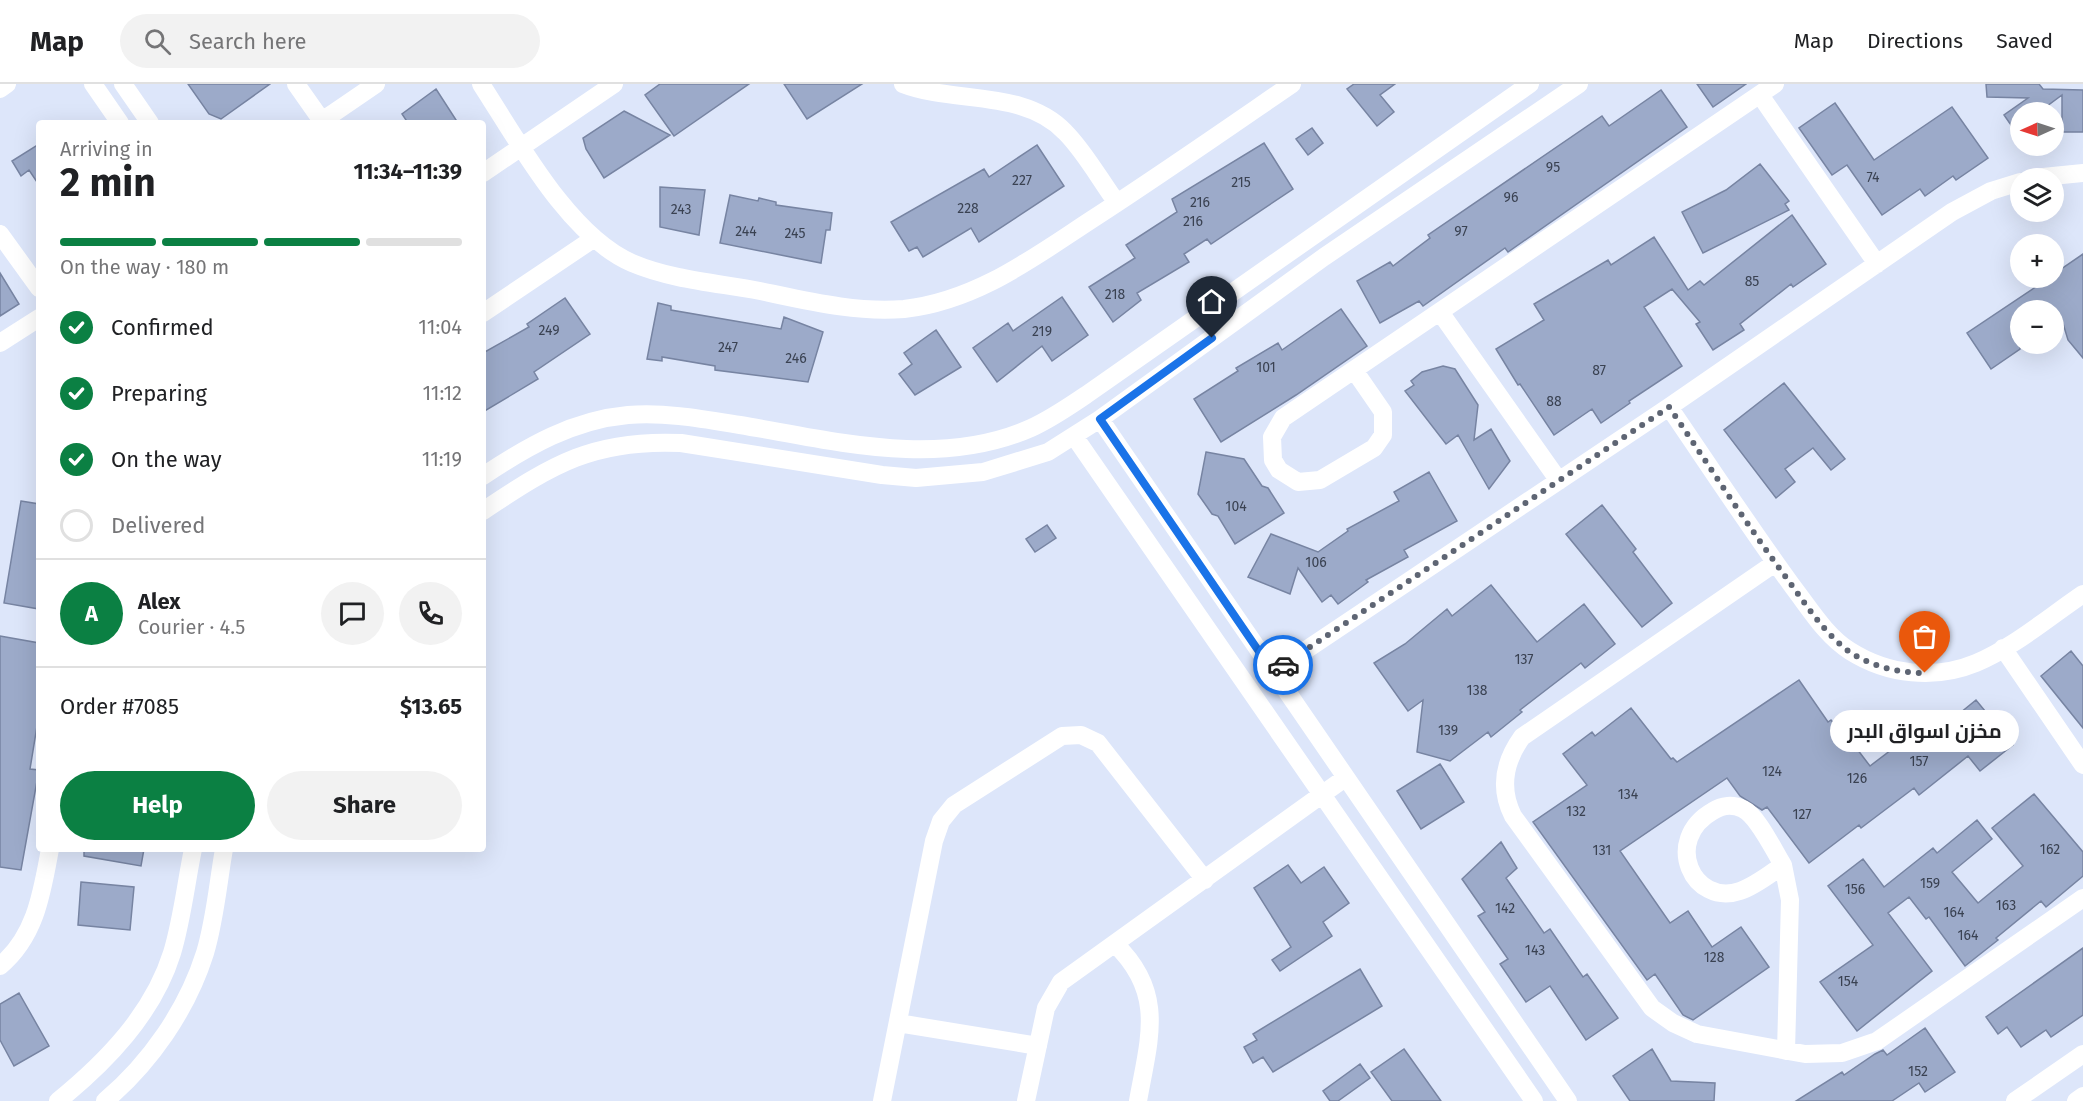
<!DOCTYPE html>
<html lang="en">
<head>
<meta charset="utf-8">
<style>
	body { margin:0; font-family:"Fira Sans",Cairo,sans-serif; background:#f2f2f2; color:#202124; height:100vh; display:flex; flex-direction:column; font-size:22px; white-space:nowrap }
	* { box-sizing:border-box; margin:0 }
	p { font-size:20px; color:#757577 }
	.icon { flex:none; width:33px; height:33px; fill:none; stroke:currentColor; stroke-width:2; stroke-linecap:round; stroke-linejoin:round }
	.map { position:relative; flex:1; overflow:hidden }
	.drawer { position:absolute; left:36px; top:36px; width:450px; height:732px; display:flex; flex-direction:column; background:#fff; border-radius:6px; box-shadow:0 6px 24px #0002 }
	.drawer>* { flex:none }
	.needle { width:39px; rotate:267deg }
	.buttons { position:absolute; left:2010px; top:18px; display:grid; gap:12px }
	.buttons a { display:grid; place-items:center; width:54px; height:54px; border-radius:50%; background:#fff; box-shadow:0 6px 24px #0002; font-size:30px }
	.pin { position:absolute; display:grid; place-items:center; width:51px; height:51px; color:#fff; margin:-62px -26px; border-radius:50% 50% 50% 0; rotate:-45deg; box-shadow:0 0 6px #0007 }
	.pin .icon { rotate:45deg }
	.courier { position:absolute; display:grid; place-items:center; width:60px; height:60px; margin:-30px; border:4px solid #1a73e8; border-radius:50%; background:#fff; color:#222; box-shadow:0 2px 8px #0007 }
	.bubble { position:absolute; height:42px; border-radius:21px; background:#fff; box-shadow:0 6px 24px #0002; font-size:20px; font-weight:700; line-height:42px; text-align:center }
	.head em { font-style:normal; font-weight:700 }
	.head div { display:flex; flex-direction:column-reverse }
	.head { display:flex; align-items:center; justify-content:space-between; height:102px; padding:0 24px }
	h1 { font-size:39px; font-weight:700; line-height:45px }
	.bar { display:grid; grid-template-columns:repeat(4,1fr); gap:9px 6px; align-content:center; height:72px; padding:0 24px }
	.bar i { height:8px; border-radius:4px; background:#e0e0e0 }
	.bar .selected { background:#0b8043 }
	.bar p { grid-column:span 4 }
	.line { display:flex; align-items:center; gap:15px; padding:0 24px; border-top:2px solid #e0e0e0 }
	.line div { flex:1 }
	.round { display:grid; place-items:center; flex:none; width:63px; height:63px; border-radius:32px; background:#f2f2f2 }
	ol { padding:0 24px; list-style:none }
	li { display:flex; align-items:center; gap:18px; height:66px }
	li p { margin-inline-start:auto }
	li .icon { padding:6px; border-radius:50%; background:#0b8043; color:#fff; stroke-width:4 }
	li:last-child { color:#757577 }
	li i { width:33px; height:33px; border:3px solid #e0e0e0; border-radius:50% }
	.primary-button { display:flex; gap:12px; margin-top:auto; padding:12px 24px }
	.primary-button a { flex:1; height:69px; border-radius:36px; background:#0b8043; color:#fff; font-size:24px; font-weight:700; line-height:69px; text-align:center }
	.primary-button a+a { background:#f2f2f2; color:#202124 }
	header { display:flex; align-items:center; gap:36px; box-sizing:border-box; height:84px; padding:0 30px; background:#fff; border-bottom:2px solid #e0e0e0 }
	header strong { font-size:28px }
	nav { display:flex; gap:33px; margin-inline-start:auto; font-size:21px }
	.search { width:420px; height:54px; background:#f2f2f2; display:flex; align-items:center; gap:15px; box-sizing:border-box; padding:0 21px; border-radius:33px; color:#757577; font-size:22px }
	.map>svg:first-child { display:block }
	.building { fill:#9caac9; stroke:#7784a2; stroke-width:1.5 }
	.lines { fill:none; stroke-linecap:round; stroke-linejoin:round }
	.minor { stroke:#fff; stroke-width:18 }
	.done { stroke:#5e6573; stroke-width:6; stroke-dasharray:0 10.8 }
	.route { stroke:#1a73e8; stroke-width:8 }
	.labels { text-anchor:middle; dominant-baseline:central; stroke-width:4.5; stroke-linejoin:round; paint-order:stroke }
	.number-label { font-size:14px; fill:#3a4252 }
</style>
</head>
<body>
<header>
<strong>Map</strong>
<div class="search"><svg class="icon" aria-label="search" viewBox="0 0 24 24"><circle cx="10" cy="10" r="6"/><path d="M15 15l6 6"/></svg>Search here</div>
<nav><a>Map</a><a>Directions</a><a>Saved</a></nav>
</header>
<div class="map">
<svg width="2083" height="1017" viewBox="0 0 2083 1017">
	<rect width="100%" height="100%" fill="#dde6fa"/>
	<!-- building -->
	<path class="building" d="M188,0h82l-49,35 -12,-5z
		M660,0h89l-75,52 -29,-41z
		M784,0h78l-55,35z
		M1354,0h41l-15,11 14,17 -17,14 -30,-37z
		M1697,0h49l-33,23z
		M1986,0h53l4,5 40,1v42h-21v-37l-23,17h-19v26l-16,-23 24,-17 -41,-1z
		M436,5l22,34h-50l-6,-9z
		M1661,6l26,37 -179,125 -3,-4 -82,58 -4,-5 -39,22 -23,-42 33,-19 3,4 37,-28 -2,-3 174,-119 7,10z
		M1835,19l39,57 78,-53 36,51 -32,22 -3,-4 -28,20 -5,-7 -38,26 -35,-50 -15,10 -33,-47z
		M624,27l46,24 -66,43 -18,-29 -3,-11z
		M1312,44l11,15 -15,12 -12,-16z
		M1264,59l29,46 -82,55 -4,-5 -23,15 5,8 -52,31 4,7 -28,22 -24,-35 46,-29 -9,-13 51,-33 -5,-13z
		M39,60v41l-10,-15 -8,6 -9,-15z
		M1037,61l27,41 -85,56 -8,-14 -48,29 -6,-10 -8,4 -18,-29 93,-53 5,8z
		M1760,80l29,37 -4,3 4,6 -86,43 -21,-41 44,-22z
		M660,103l45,3 -6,45 -39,-8z
		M730,111l28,6 1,-3 17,4v3l56,8 -2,17h-4l-5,33 -101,-20z
		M1792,131l34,49 -33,23 -2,-3 -51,40 4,6 -31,20 -17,-26 4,-2 -28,-33 -28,18 38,59 -53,35 1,2 -29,20 -9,-14 -38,26 -34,-51 -2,1 -22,-36 48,-29 -10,-16 74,-44 3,5 43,-28 34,53 12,-9 4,4z
		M2083,170v104l-15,-18 -6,-20 -8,6v-16h-34v39l-29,20 -24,-36 82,-55h5v-4z
		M0,189l19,31 -19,12z
		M1062,213l26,38 -36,26 -10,-15 -45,36 -24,-34 35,-25 5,8z
		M565,214l25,36 -56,38 4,7 -55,33v-59l46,-26 -2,-3z
		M658,219l13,3v4l110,19 3,-12 39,15 -15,50 -93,-12v-4l-53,-9v4l-15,-2z
		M1341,225l26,37 -71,49 -75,47 -27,-43 44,-28 -2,-3 42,-25 4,7z
		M936,246l25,37 -46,28 -16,-21 13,-10 -8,-11z
		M1443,282l12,3 23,36 -4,35 17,-11 19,32 -21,28 -31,-54 -12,9 -41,-53 9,-6 -3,-4 11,-9z
		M1784,299l61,76 -14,11 -18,-22 -28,21 10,13 -19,16 -52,-68z
		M1206,368l38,7 18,27 6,2 16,25 -49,31 -17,-28 -6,-2 -14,-20z
		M1429,388l28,49 -53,29 4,7 -42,23 2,2 -30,22 -7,-9 -9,7 -24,-34 -8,26 -42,-17 23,-43 47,18 30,-21 -1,-2 52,-28 -5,-9z
		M21,417l18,3v105l-35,-6z
		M1602,421l34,44 -3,3 39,51 -30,24 -76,-93z
		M1047,441l9,13 -21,14 -9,-13z
		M1491,501l46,57 47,-38 31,40 -30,24 -4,-5 -61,47 2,2 -31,25 -3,-5 -38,29 -33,-9 6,-52 -15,11 -34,-48 31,-19 42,-35 5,7z
		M0,552l39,7v71l-9,55 9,1 -18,100 -21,-3z
		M2071,567l12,15v62l-42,-52z
		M1799,596l29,42 3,-2 24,31 2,-2 13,17 50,-38 8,11 48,-39 37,45 -33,26 -12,-15 -49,39 -5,-7 -53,40 -2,-3 -50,38 -42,-56 -5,3 -22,-14 -13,-18 -107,73 50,72 18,-12 24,36 29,-20 28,40 -76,53 -10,-5 -28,-41 -8,6 -114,-158 54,-37 -24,-31 29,-22 3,4 36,-28 40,51 2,-1 4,4z
		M1440,680l24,38 -43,27 -24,-38z
		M2034,710l49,58v24l-37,31 -5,-6 -45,37 2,2 -33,26 -36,-49 -3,2 -17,-22 -21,16 44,58 -75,60 -37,-49 53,-37 -45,-59 35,-27 21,28 49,-39 4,5 40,-33 15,19 -40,33 26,31 45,-37 -31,-38z
		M1501,758l16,26 -11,10 38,55 6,-4 33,48 4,-3 31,44 -32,22 -36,-54 -24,16 -26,-38 8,-5 -30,-43 7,-4 -23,-33z
		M84,765h60l-3,17 -57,-10z
		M1288,781l13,18 23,-16 25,36 -26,19 9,14 -52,35 -8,-11 19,-13 -37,-59z
		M81,798l53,5 -4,43 -52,-5z
		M2083,864v67l-32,22 -5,-7 -25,17 -14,-20 -9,7 -12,-17z
		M1360,885l22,37 -109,66 -10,-15 -10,6 -9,-16 13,-7 -4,-6z
		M19,909l30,53 -35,20 -14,-26v-36z
		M1925,944l30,44 -30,20 -6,-9 -27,18h-96l46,-29 2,3 31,-21 8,-4 4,5z
		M1404,965l37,52h-49l-21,-29z
		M1652,965l19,32 44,2 -1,18h-84l-17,-25z
		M1360,980l10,14 -32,23h-8l-7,-10z"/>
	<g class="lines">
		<!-- minor -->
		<path class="minor" d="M93,0l27,39
			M123,0l27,39
			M296,0l26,37
			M481,0c37,57 88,152 151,179 40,17 86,20 128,28 48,10 96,22 144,18 72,-8 129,-51 187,-89 68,-44 134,-90 201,-136
			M903,0c52,20 121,5 162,48 20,20 35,48 52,71
			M0,5l7,-5
			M1760,11l117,169
			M319,39l57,-39
			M483,89l131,-89
			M2032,94l51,-5
			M0,150l39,54
			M1440,228l119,169
			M483,229l110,-74
			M0,259l39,-25
			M1354,286l29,42v23l-9,13 -54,32 -22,2 -19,-12 -6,-10 -1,-23 11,-19 492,-334
			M1669,323c41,60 81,121 124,180 17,22 33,49 57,64 38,24 85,29 126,12 38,-16 73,-46 107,-69
			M1100,335l468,682
			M1074,352l460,665
			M483,392c45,-30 90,-56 145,-61 38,-3 75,4 112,10 95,16 199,44 291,3 20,-9 37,-21 55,-33l444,-311
			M483,427c70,-47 111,-72 198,-68l201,32 34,3 67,-6 65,-20 52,-33 224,-162 255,-173
			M1775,479l-253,174c-18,25 -23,51 -9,79l139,192 21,15 24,11 108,20 37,-1 35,-12 206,-143
			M2003,564l80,117
			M1273,588l396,-265 283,-195 39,-21 29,-9
			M1783,781c-9,-14 -25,-49 -40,-56 -10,-5 -21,-4 -30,2 -51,29 -20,96 27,80 15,-5 30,-17 43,-26l7,35 -4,151
			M1115,860c51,49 34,95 23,157
			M0,882c36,-30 42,-74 50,-117
			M898,939l140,23
			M58,1017c48,-39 95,-87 114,-148 10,-33 14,-70 21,-104
			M105,1017c45,-38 82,-91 100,-148 10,-33 13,-70 19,-104
			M882,1017l52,-260 7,-20 13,-16 108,-69 19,-1 17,8 107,137
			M1026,1017l20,-93 15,-26 284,-204
			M2015,1017l68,-47
			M2076,1017l7,-5"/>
	</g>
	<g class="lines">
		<!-- done -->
		<path class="done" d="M1283,581l386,-258c40,58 77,117 119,173 18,25 35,51 59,70 22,16 51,23 78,23"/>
		<!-- route -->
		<path class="route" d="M1212,254l-112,81 173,253 10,-7"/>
	</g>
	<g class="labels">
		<!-- number labels -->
		<g class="number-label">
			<text x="1553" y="83">95</text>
			<text x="1873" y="93">74</text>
			<text x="1022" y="96">227</text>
			<text x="1241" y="98">215</text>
			<text x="1511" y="113">96</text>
			<text x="1200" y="118">216</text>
			<text x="968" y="124">228</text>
			<text x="681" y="125">243</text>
			<text x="1193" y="137">216</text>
			<text x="746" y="147">244</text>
			<text x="1461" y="147">97</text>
			<text x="795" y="149">245</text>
			<text x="1752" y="197">85</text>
			<text x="1115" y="210">218</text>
			<text x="549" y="246">249</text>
			<text x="1042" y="247">219</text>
			<text x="728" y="263">247</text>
			<text x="796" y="274">246</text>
			<text x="1266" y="283">101</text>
			<text x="1599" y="286">87</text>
			<text x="1554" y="317">88</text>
			<text x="1236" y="422">104</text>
			<text x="1316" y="478">106</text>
			<text x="1524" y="575">137</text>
			<text x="1477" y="606">138</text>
			<text x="1448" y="646">139</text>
			<text x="1919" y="677">157</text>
			<text x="1772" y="687">124</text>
			<text x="1857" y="694">126</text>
			<text x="1628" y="710">134</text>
			<text x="1576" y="727">132</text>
			<text x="1802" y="730">127</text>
			<text x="2050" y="765">162</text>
			<text x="1602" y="766">131</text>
			<text x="1930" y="799">159</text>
			<text x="1855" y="805">156</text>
			<text x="2006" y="821">163</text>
			<text x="1505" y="824">142</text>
			<text x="1954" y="828">164</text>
			<text x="1968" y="851">164</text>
			<text x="1535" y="866">143</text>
			<text x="1714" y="873">128</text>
			<text x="1848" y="897">154</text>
			<text x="1918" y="987">152</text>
		</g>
	</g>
</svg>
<div class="buttons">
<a><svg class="needle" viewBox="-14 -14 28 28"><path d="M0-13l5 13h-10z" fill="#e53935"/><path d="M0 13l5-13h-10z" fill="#757577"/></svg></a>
<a><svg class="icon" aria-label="layers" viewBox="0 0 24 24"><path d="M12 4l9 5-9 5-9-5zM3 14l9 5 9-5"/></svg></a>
<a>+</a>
<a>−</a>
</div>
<div class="pin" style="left:1925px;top:589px;background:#ea580c"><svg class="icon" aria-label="bag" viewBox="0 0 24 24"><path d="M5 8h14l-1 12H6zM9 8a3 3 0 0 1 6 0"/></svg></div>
<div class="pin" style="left:1212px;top:254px;background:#1f2937"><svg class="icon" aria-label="home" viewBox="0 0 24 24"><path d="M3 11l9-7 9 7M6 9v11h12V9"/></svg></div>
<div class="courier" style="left:1283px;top:581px"><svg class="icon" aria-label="car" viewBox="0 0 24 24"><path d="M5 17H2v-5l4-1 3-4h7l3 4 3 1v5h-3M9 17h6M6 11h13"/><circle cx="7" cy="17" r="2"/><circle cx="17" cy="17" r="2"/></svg></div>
<div class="bubble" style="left:1830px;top:626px;width:189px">مخزن اسواق البدر</div>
<section class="drawer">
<div class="head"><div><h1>2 min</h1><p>Arriving in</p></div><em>11:34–11:39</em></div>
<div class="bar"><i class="selected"></i><i class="selected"></i><i class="selected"></i><i></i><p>On the way · 180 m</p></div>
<ol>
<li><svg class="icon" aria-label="check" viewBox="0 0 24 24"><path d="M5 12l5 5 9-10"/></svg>Confirmed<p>11:04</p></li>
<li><svg class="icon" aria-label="check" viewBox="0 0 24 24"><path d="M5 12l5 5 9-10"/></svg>Preparing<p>11:12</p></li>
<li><svg class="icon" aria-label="check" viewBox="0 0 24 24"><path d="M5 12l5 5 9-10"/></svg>On the way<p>11:19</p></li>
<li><i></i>Delivered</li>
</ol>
<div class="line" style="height:108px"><b class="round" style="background:#0b8043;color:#fff">A</b><div><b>Alex</b><p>Courier · 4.5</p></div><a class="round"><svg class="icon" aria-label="chat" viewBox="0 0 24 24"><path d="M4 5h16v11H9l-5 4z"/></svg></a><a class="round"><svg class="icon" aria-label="phone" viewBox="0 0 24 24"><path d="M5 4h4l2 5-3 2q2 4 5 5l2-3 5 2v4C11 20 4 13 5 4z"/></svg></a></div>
<div class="line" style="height:78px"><div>Order #7085</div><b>$13.65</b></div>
<div class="primary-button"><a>Help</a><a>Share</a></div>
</section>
</div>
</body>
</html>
